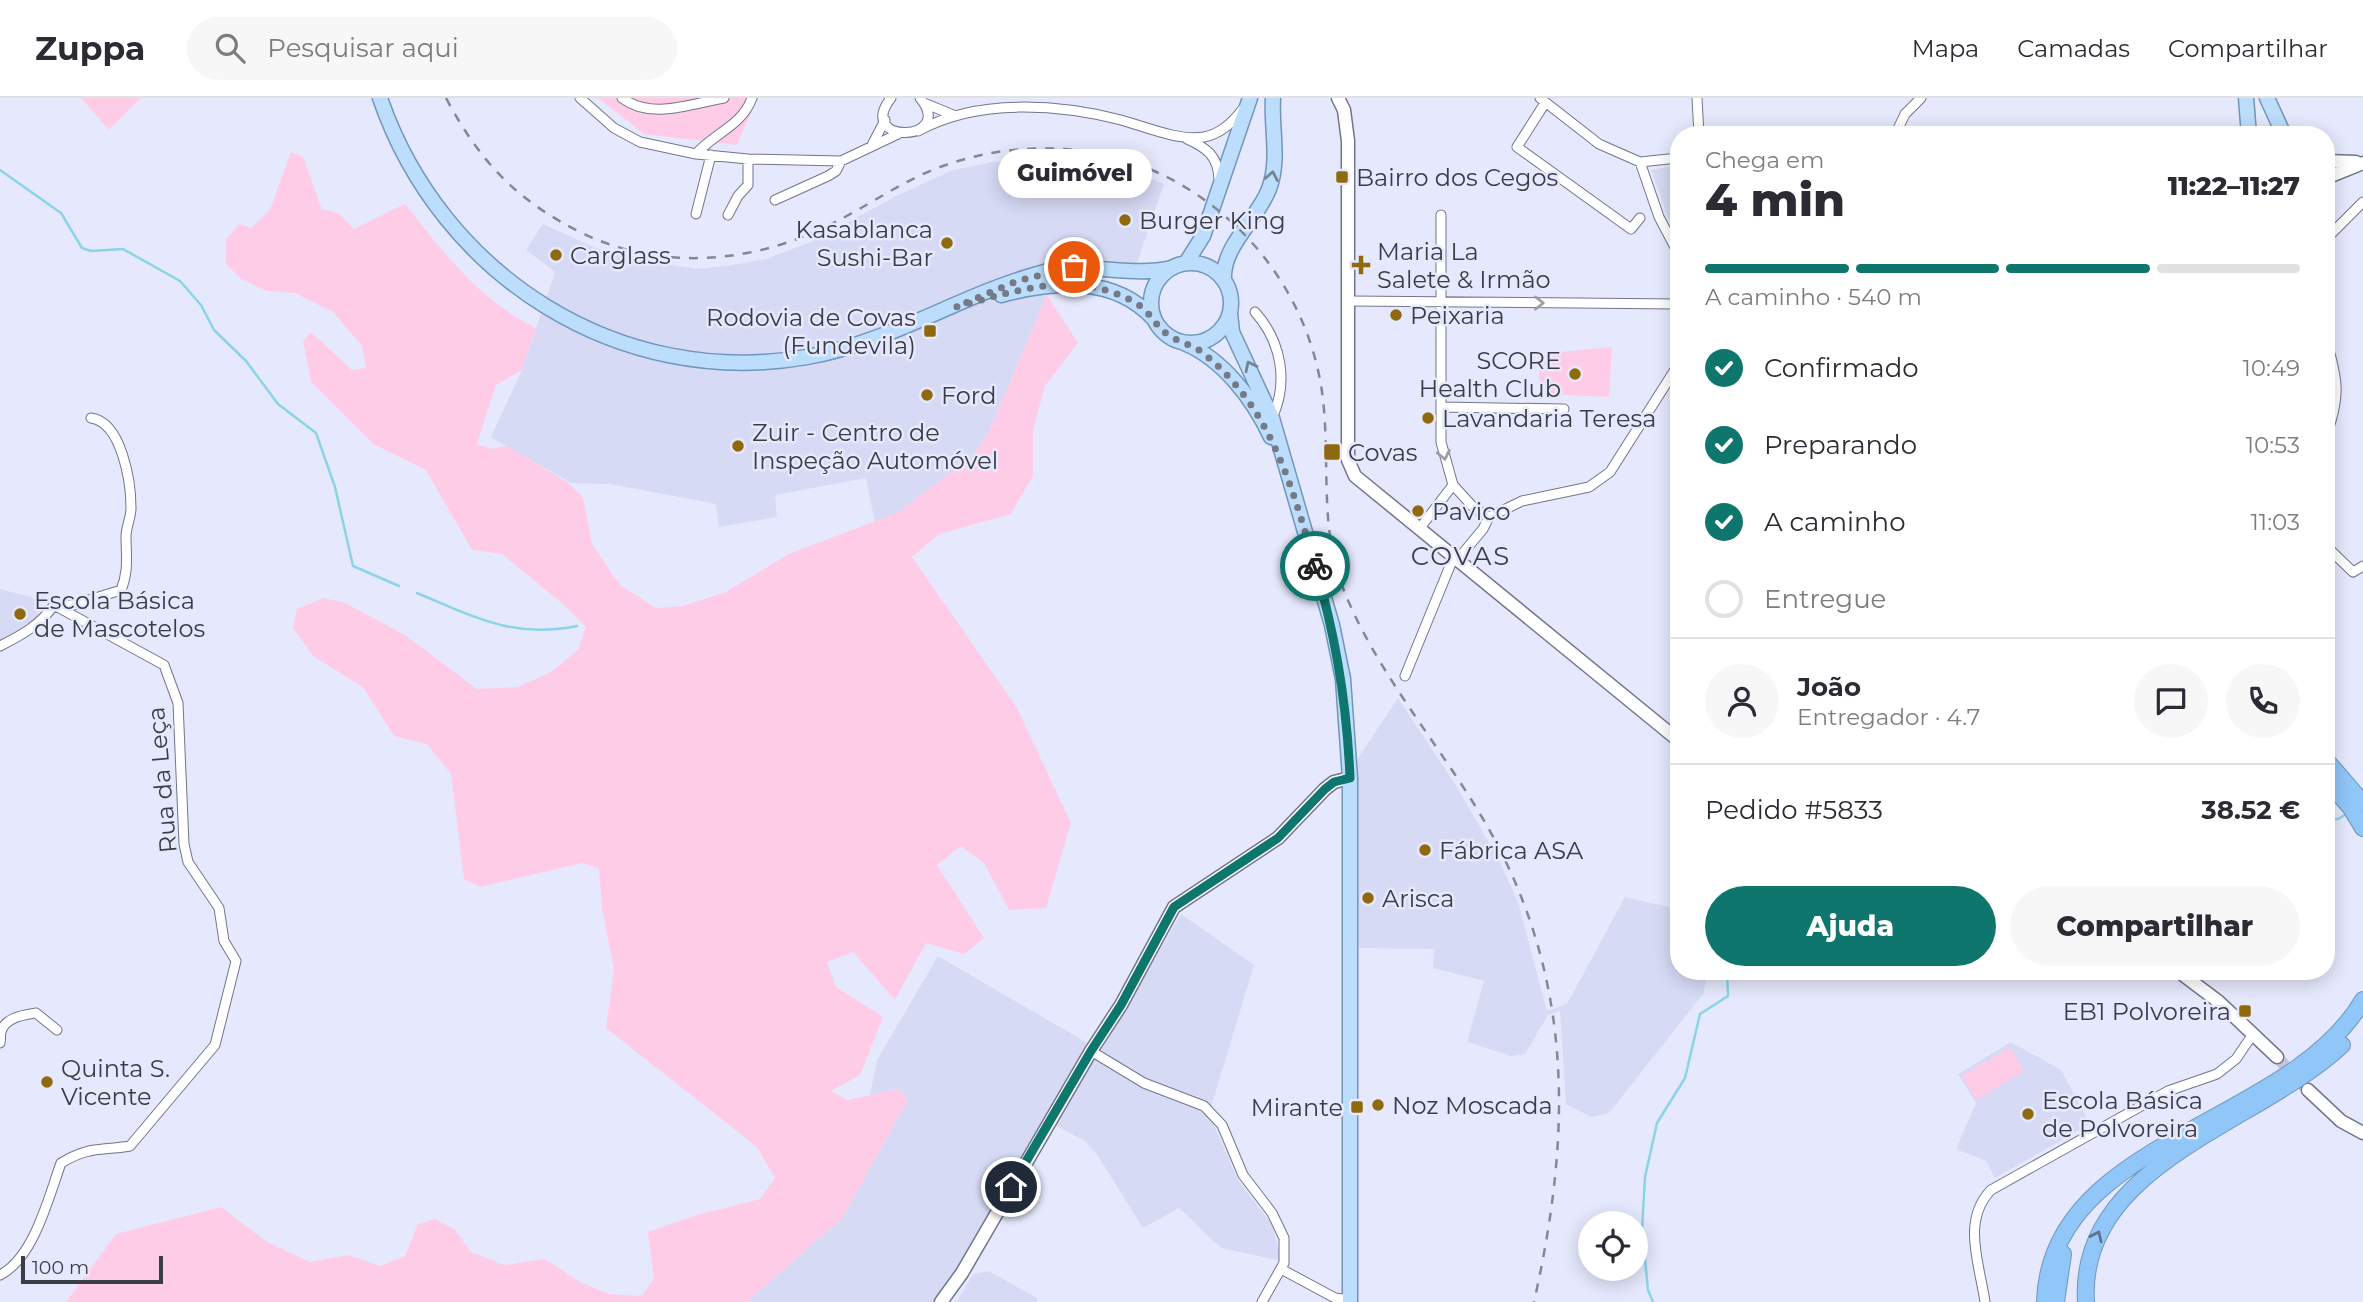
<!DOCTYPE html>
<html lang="pt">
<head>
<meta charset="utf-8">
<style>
	body { margin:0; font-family:Montserrat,sans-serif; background:#f7f7f7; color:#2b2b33; height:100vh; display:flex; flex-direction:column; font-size:26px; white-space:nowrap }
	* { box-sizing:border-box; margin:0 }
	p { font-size:23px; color:#7c7c81 }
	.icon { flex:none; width:38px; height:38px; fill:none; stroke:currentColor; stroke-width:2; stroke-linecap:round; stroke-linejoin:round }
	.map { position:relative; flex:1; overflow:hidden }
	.drawer { position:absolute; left:1670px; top:28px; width:665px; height:854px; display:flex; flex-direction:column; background:#fff; border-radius:28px; box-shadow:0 4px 18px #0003 }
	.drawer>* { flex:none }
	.controls { position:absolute; left:1578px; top:1113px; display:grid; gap:14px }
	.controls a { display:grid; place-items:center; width:70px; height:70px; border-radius:50%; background:#fff; box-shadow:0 4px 18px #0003; font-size:35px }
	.scale { position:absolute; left:21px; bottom:18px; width:142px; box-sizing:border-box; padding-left:7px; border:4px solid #3a3c46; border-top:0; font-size:19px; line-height:24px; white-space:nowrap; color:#3a3c46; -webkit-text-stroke:5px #e6e9fd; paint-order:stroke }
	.pin { position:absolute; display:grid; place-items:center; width:60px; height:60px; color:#fff; margin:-30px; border:4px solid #fff; border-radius:50%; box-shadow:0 2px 7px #0007 }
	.courier { position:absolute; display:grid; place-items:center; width:70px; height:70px; margin:-35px; border:5px solid #0f766e; border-radius:50%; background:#fff; color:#222; box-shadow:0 2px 9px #0007 }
	.bubble { position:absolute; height:49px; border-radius:24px; background:#fff; box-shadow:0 4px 18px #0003; font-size:23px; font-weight:800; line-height:49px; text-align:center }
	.headline em { font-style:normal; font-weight:800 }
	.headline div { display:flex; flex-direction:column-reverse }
	.headline { display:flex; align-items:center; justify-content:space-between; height:119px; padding:0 35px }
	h1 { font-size:46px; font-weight:800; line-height:52px }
	.bar { display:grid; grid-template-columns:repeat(4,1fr); gap:10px 7px; align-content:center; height:84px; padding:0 35px }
	.bar i { height:9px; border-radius:5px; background:#e1e1e2 }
	.bar .active { background:#0f766e }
	.bar p { grid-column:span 4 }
	.line { display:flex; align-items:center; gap:18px; padding:0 35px; border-top:2px solid #e1e1e2 }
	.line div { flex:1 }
	.round { display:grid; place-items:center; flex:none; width:74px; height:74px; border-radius:37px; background:#f7f7f7 }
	ol { padding:0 35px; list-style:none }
	li { display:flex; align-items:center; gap:21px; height:77px }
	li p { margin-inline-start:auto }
	li .icon { padding:7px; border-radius:50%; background:#0f766e; color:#fff; stroke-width:4 }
	li:last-child { color:#7c7c81 }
	li i { width:38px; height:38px; border:4px solid #e1e1e2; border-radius:50% }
	.action { display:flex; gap:14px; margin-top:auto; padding:14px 35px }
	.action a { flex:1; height:80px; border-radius:42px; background:#0f766e; color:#fff; font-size:28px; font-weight:800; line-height:80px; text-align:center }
	.action a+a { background:#f7f7f7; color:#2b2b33 }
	header { display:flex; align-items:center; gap:42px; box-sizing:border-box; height:98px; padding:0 35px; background:#fff; border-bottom:2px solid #e1e1e2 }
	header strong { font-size:33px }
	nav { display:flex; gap:38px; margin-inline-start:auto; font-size:24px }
	.search { width:490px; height:63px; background:#f7f7f7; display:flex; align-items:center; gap:18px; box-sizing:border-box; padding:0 24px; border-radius:38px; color:#7c7c81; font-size:26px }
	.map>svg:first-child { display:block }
	.built { fill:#d7daf5 }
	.green { fill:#ffcce7 }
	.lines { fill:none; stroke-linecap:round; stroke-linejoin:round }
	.stream { stroke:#8bd4e6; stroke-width:2.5 }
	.secondary-tunnel { stroke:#c4c6d8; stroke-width:12; stroke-dasharray:12 6; stroke-linecap:butt }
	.street-casing { stroke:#72758c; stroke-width:11 }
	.secondary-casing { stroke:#72758c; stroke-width:15 }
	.primary-casing { stroke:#7296ba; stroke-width:17 }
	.highway-casing { stroke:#7296ba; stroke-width:18 }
	.street { stroke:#fff; stroke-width:9 }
	.secondary { stroke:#fff; stroke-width:12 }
	.primary { stroke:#bcddfb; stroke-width:14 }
	.highway { stroke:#90c6f8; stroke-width:16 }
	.rail { stroke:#858795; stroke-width:2.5; stroke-dasharray:9 9; stroke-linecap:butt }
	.oneway { stroke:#748497 }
	.oneway2 { stroke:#9c9ea2 }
	.oneway3 { stroke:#5c738d }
	.done { stroke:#767986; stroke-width:7; stroke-dasharray:0 12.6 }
	.route { stroke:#0f766e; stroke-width:9 }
	.poi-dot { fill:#8f690e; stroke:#e6e9fd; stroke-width:2.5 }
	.labels { text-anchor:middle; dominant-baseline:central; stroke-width:5; stroke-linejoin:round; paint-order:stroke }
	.poi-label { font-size:24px; fill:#3a3c46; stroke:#e6e9fd; text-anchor:start }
	.street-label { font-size:24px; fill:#3a3c46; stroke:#e6e9fd }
	.neighbourhood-label { font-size:26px; letter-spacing:2px; fill:#3a3c46; stroke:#e6e9fd }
</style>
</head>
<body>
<header>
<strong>Zuppa</strong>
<div class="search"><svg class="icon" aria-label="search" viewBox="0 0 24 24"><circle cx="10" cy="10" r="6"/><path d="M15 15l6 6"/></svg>Pesquisar aqui</div>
<nav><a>Mapa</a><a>Camadas</a><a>Compartilhar</a></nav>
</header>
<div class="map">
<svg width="2363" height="1204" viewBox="0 0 2363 1204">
	<rect width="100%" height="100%" fill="#e6e9fd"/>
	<!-- built -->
	<path class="built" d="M1038,60l59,5 27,5 40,16 -27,79 -5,3h-84l-1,29 -58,137 -16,23 -74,57 -24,11 -9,-45 -91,17 2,22 -58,10 -3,-23 -106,-20 -39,-1 -80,-46 31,-67 33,-98 -29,-22 17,-26 57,26 31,9 67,10 34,-4 34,-6 50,-19 80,-44 57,-26 40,-8z
		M1678,67v80l-27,-75z
		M0,491l31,8 6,5 3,9 -8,14 -32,17z
		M1398,600l59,89 43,75 18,40 29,109 20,-7 58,-107 53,12v62h30l-5,23 -94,119 -18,4 -25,-13 -6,-93 -12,4 -23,39 -14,2 -44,-14 17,-61 -51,-13 1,-19 -77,-1v-188z
		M1181,816l73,51 -45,149 29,66 35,46 8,35 -60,-13 -42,-40 -36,20 -45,-72 -13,-15 -30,-16 -107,165 -12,12h-189l95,-84 66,-118 -9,-11 -29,6 7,-35 61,-104 163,95z
		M2011,944l50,28 29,54 -95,54 -9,-17 -30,-12 20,-46 -18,-29z
		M988,1173l49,27v4h-80l16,-28z"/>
	<!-- green -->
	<path class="green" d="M81,0h60l-32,32z
		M598,0h159l-20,47 -93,-11z
		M291,54l12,5 19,52 16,4 16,16 51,-25c39,49 74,96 131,124l-14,42 -26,15 -19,59 14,5 16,-3 60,36 16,15 9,47 28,41 36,23 27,-2 43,-14 63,-38 110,-42 74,-57 16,-23 58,-137 31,48 -33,43 -12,44v46l-22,38 -72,20 -27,23 105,151 54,115 -25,85 -37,2 -25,-47 -23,-17 -24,19 47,73 -20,16 -38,-11 -31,57 -42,-48 -26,10 9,25 47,30 -23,58 -29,16 16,9 52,-11 9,11 -66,118 -95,84h-681l50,-68 105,-27 46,35 43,20 38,-7 32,11 25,-10 13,-32 17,-5 20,11 16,22 33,13 41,-6 35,23 28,12 34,2 12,-18 -6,-46 49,-17 63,-16 15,-21 -18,-31 -151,-119 8,-58 -12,-62 -3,-40 -17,-5 -102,24 -16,-8 -13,-105 -24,-30 -33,-8 -31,-49 -50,-31 -20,-28 4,-19 27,-11 21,5 60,32 72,54 41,-2 33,-15 27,-22 8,-23 -22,-22 -62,-51 -30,-4 -46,-80 -53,-26 -62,-62 -8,-41 8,-9 41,38 14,-2 -4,-22 -29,-34 -38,-19 -28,-2 -26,-12 -15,-15v-25l14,-15 11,4 19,-18z
		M1612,249l-3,50 -69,-3 -2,-40z
		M2010,949l14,24 -48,29 -14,-24z"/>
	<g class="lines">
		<!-- stream -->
		<path class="stream" d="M0,72l61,43 21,35 9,3 32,-2 57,32 21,24 13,25 32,31 32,43 38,29 19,54 18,79 46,20
			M417,495c58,24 96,46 160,33
			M2326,722l12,-1 10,-6
			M1653,1204l-5,-12 -6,-61 3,-52 12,-54 28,-45 15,-64 28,-18 -1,-25"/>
		<!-- secondary-tunnel -->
		<path class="secondary-tunnel" d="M2277,959l31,33"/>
		<!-- street casing -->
		<g class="street-casing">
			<path id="street" d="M580,0l34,30 26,14 56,12 52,5 93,2 57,-27
				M622,0c30,22 67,6 102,0
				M891,0c-37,47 66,45 29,0
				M1540,0l59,46 41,18 38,-4
				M1697,0l2,37
				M924,5l29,12
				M1545,5l-28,44 114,82 9,-11
				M918,33c59,-33 140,-27 203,-11 25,7 57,21 83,17 16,-3 29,-15 38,-27
				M1895,37l10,-21 16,-16
				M1187,41c20,9 31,17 32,40
				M871,49l14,-27
				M696,56c18,-21 46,-28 56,-56
				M1640,64l19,55 19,36
				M775,102l53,-24 8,-5 5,-10
				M696,116l15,-59
				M728,117l10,-19 10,-11v-26
				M1441,117v227l12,43 21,23 15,9
				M2326,147l3,-9 34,-34
				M1678,191v49
				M1349,203l328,3
				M1255,214c26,29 34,70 17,106
				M2326,242c12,39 15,56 0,96
				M1441,309l123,2
				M1489,419l33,-16 67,-14 21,-15 68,-107
				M1420,430l33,-43
				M2326,448l27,26 10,-6
				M1458,461l25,-30 6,-12
				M0,548c22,-11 40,-21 54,-41h19l48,-15c8,-19 5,-35 5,-54 0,-9 5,-18 5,-28 0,-25 -9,-86 -40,-90
				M1405,578l49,-120
				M0,945c1,-4 0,-7 1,-11 4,-15 23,-17 35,-19l21,17
				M1091,953l53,32 60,23 18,19 21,50 29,38 12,25v25l-22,39
				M1281,1171l54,29 15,2
				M0,1177c34,-17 49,-79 61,-112 28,-17 39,-12 69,-17l85,-101 21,-84 -12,-20 -5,-33 -31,-46 -4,-18 -6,-141 -14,-38 -110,-60
				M1985,1204c-5,-37 -24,-81 6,-112l177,-99 49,-17 19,-15 17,-25"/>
		</g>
		<!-- secondary casing -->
		<g class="secondary-casing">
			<path id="secondary" d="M1338,0l6,12 4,31v319l7,16 323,264
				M2326,63l30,1
				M2326,80l37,-15
				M2178,873l41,31 58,55
				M2308,992l33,31 22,12
				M941,1204l21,-29 129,-222 30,-46 53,-98 104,-69 47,-49 9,-7 16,-4"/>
		</g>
		<!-- primary casing -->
		<g class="primary-casing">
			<path id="primary" d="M380,0c61,178 240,292 427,259 85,-15 155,-63 234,-84 44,-13 87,5 131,-5
				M2246,0l3,37
				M2267,0l17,37
				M1186,165l17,-27 47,-138
				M1151 205a40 40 0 1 1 80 0a40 40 0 1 1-80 0Z
				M1224,182c-2,-34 33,-60 45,-91 11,-29 2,-60 4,-91
				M1001,197c52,-14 113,-20 153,24
				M1230,215l2,19 40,86 60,207 11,54 7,99v524
				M1184,245c39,16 69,56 87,94"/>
		</g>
		<!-- highway casing -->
		<g class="highway-casing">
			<path id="highway" d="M2326,662l37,43
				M2326,681l25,29 12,20
				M2045,1204c4,-163 245,-176 318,-302
				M2056,1204l7,-48
				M2086,1204c-9,-138 174,-179 256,-257"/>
		</g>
		<!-- street -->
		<use href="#street" class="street"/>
		<!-- secondary -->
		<use href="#secondary" class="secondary"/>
		<!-- primary -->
		<use href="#primary" class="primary"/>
		<!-- highway -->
		<use href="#highway" class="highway"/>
		<!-- rail -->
		<path class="rail" d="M446,0c34,64 71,103 136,135 76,37 164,31 239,-4 35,-16 66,-38 100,-54 71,-33 160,-36 231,-5 96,42 164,135 172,240 5,58 -3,117 17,173 30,80 89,150 133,221 100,160 100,320 60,498"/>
	</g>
	<!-- one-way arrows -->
	<defs><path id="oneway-chevron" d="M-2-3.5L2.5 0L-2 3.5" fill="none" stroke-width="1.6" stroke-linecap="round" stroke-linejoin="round" transform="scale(1.75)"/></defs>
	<g class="oneway">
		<use href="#oneway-chevron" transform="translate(1272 78) rotate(-79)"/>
		<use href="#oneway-chevron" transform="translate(1250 268) rotate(-116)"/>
	</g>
	<g class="oneway2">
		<use href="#oneway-chevron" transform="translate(1539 205)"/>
		<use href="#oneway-chevron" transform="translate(1444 357) rotate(78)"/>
	</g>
	<use class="oneway3" href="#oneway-chevron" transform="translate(2097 1138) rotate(-65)"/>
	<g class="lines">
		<!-- done -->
		<path class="done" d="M1074,169l-57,14 -61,26c62,-17 120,-38 180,-4 15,9 20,25 34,33 11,7 23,9 33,17 68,54 89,133 112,213"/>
		<!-- route -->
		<path class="route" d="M1011,1089l80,-136 30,-46 53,-98 104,-69 47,-49 9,-7 16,-4c-3,-74 -14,-142 -35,-212"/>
	</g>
	<!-- markers -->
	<g class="poi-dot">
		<rect x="1335" y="72" width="14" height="14" rx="3.5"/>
		<circle cx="1125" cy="122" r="7"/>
		<circle cx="947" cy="145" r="7"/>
		<circle cx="556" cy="157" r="7"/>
		<path d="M1357.5 156.5h7v7h7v7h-7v7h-7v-7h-7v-7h7z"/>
		<circle cx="1396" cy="217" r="7"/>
		<rect x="923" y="226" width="14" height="14" rx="3.5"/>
		<circle cx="1575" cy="276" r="7"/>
		<circle cx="927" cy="297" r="7"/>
		<circle cx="1428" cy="320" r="7"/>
		<circle cx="738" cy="348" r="7"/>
		<rect x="1323" y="345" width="18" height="18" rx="3.5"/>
		<circle cx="1418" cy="413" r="7"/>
		<circle cx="20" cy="516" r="7"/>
		<circle cx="1425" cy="752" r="7"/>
		<circle cx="1368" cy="800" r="7"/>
		<rect x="2238" y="906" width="14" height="14" rx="3.5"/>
		<circle cx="47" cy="984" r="7"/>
		<circle cx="1378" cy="1007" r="7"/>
		<rect x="1350" y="1002" width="14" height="14" rx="3.5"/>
		<circle cx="2028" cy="1016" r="7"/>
	</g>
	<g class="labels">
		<!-- poi labels -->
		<g class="poi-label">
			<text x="1356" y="79">Bairro dos Cegos</text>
			<text x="1139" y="122">Burger King</text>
			<text x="933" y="131" text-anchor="end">Kasablanca<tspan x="933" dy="28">Sushi-Bar</tspan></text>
			<text x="1377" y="153">Maria La<tspan x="1377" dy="28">Salete &amp; Irmão</tspan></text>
			<text x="570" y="157">Carglass</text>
			<text x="1410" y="217">Peixaria</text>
			<text x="916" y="219" text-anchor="end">Rodovia de Covas<tspan x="916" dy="28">(Fundevila)</tspan></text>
			<text x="1561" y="262" text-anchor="end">SCORE<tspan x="1561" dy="28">Health Club</tspan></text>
			<text x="941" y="297">Ford</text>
			<text x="1442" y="320">Lavandaria Teresa</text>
			<text x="752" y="334">Zuir - Centro de<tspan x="752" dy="28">Inspeção Automóvel</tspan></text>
			<text x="1348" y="354">Covas</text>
			<text x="1432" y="413">Pavico</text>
			<text x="34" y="502">Escola Básica<tspan x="34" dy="28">de Mascotelos</tspan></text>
			<text x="1439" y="752">Fábrica ASA</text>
			<text x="1382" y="800">Arisca</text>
			<text x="2231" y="913" text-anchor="end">EB1 Polvoreira</text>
			<text x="61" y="970">Quinta S.<tspan x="61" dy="28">Vicente</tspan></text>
			<text x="2042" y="1002">Escola Básica<tspan x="2042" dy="28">de Polvoreira</tspan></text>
			<text x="1392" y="1007">Noz Moscada</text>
			<text x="1343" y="1009" text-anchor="end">Mirante</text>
		</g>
		<!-- street labels -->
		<g class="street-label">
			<text transform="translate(162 682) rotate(-95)">Rua da Leça</text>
		</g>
		<!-- neighbourhood labels -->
		<g class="neighbourhood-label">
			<text x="1461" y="458">COVAS</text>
		</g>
	</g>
</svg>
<div class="controls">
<a><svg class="icon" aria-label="locate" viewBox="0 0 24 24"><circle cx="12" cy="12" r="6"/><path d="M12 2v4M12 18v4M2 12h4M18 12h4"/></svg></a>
</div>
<div class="scale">100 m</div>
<div class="pin" style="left:1074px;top:169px;background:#ea580c"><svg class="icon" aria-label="bag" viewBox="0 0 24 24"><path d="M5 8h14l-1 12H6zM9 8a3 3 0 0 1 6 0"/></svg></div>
<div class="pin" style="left:1011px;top:1089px;background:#1f2937"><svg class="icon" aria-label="home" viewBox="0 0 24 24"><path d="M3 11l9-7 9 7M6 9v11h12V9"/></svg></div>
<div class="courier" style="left:1315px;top:468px"><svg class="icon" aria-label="bike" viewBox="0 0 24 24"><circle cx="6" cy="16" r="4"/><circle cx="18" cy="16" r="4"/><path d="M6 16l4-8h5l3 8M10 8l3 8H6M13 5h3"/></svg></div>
<div class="bubble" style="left:998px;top:51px;width:154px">Guimóvel</div>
<section class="drawer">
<div class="headline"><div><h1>4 min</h1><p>Chega em</p></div><em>11:22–11:27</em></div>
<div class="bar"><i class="active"></i><i class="active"></i><i class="active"></i><i></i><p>A caminho · 540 m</p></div>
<ol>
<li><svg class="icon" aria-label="check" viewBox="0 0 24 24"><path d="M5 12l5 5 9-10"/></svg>Confirmado<p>10:49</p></li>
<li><svg class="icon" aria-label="check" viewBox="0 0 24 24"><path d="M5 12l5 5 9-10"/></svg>Preparando<p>10:53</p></li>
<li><svg class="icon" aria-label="check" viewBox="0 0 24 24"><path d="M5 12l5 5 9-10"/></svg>A caminho<p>11:03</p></li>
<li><i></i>Entregue</li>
</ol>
<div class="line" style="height:126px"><a class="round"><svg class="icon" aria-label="person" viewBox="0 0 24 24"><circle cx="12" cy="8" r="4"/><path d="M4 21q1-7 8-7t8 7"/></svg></a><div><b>João</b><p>Entregador · 4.7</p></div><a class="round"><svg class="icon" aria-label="chat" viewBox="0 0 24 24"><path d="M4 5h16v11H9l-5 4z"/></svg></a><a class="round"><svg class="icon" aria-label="phone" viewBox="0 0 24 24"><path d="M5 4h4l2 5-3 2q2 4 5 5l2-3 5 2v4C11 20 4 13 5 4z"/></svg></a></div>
<div class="line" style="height:91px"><div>Pedido #5833</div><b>38.52 €</b></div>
<div class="action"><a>Ajuda</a><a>Compartilhar</a></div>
</section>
</div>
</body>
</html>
